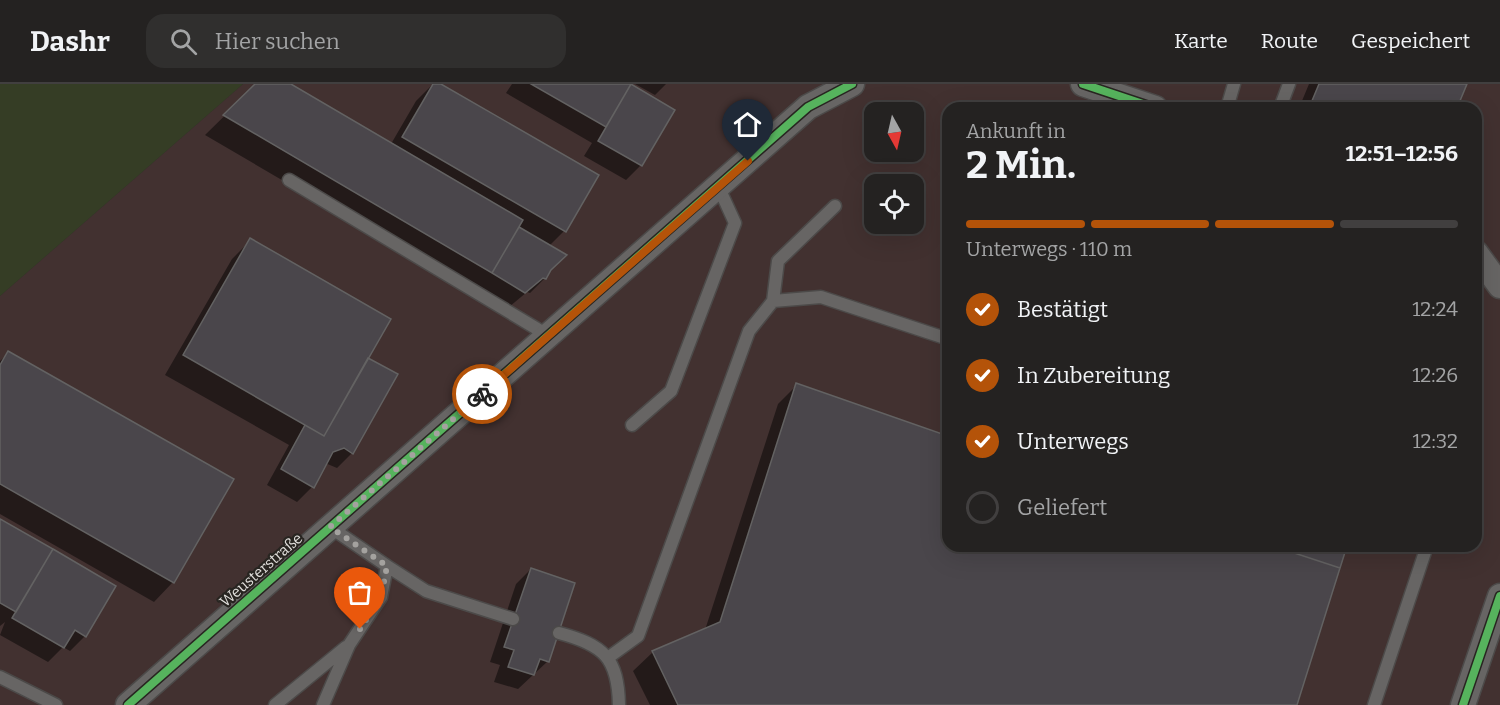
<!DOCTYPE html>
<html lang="de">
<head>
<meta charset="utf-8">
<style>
	body { margin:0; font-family:Bitter,serif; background:#302f2e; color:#f1f3f6; height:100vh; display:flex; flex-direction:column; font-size:22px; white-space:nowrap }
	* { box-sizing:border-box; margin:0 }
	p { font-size:20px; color:#a3a4a5 }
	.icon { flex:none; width:33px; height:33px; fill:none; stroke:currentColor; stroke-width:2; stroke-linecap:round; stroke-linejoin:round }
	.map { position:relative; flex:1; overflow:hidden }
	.side { position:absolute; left:942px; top:18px; width:540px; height:450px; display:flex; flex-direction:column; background:#242221; border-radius:18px; box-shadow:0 6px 24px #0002,0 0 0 2px #413f3f }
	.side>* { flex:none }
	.needle { width:39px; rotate:172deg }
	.tools { position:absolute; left:864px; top:18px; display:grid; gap:12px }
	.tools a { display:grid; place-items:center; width:60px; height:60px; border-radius:12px; background:#242221; box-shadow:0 6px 24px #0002,0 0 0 2px #413f3f; font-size:30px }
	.pin { position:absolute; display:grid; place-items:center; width:51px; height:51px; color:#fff; margin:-62px -26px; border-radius:50% 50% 50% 0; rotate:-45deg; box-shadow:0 0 6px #0007 }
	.pin .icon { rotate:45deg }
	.courier { position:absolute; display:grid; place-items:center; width:60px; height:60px; margin:-30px; border:4px solid #b45309; border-radius:50%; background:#fff; color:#222; box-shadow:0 2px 8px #0007 }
	.headline em { font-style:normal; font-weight:700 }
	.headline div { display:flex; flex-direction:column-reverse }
	.headline { display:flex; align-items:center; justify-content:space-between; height:102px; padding:0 24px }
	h1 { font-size:39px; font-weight:700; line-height:45px }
	.bar { display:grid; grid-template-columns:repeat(4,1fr); gap:9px 6px; align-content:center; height:72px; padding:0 24px }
	.bar i { height:8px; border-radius:4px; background:#413f3f }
	.bar .active { background:#b45309 }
	.bar p { grid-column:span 4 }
	ol { padding:0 24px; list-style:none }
	li { display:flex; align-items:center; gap:18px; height:66px }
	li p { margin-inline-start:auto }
	li .icon { padding:6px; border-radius:50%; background:#b45309; color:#fff; stroke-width:4 }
	li:last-child { color:#a3a4a5 }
	li i { width:33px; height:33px; border:3px solid #413f3f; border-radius:50% }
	header { display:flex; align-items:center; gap:36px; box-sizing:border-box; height:84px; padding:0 30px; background:#242221; border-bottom:2px solid #413f3f }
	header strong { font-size:28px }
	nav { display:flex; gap:33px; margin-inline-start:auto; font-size:21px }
	.search { width:420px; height:54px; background:#302f2e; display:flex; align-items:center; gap:15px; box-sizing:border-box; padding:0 21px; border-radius:18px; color:#a3a4a5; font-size:22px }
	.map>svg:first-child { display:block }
	.industrial { fill:#423130; fill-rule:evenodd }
	.green { fill:#353d25 }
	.shadow { fill:#0007 }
	.building { fill:#4a464b; stroke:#636262; stroke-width:1.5 }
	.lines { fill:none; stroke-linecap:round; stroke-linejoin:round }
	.lane-casing { stroke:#4c4a49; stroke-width:15 }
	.street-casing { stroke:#4c4a49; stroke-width:27 }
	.lane { stroke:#676564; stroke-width:12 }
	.street { stroke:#676564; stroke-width:24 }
	.cycleway-casing { stroke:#282521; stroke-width:11 }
	.cycleway { stroke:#56b35d; stroke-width:8 }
	.done { stroke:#a4a29f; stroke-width:6; stroke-dasharray:0 10.8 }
	.route { stroke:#b45309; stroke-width:8 }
	.labels { text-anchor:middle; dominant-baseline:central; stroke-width:4.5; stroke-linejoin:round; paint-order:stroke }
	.street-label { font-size:15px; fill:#e2e0dd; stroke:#282521 }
</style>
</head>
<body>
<header>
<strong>Dashr</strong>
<div class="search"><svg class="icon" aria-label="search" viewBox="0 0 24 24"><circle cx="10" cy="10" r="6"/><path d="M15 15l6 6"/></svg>Hier suchen</div>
<nav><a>Karte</a><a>Route</a><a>Gespeichert</a></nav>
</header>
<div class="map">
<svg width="1500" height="621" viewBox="0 0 1500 621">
	<rect width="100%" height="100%" fill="#302e2c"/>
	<!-- industrial -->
	<path class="industrial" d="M243,0h1257v621h-1500v-409zM948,24h528v438h-528zM874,28h40v40h-40zM874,100h40v40h-40z"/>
	<!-- green -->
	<path class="green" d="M0,0h243l-243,212z"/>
	<!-- shadow -->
	<path class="shadow" d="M257,0h31l103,60 25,-43 17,-17h5l126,147 -15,15v26l-4,6 -15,15 -3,-1 -18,15 -37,-16 -267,-156z
		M512,0h115l46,26 -32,55 -15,15 -42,-24 8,-13 -86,-50z
		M635,0h31l-11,11z
		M1309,0h156l-10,24h-156z
		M251,156l112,124 -11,89 -15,15 -12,-5 -13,24 -15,15 -30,-17 22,-40 -124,-70 67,-116z
		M9,269l164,229 -19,20 -154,-88v-153z
		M797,301l151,52v109h398l-51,159h-645l-17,-34 20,-19 52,-22 73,-226z
		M0,437l85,115 -15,15 -7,-4 -15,15 -48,-27 5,-13 -5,4z
		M531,485l17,92 -30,28 -24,-7 6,-17 -10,-3 26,-78z"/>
	<!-- building -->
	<path class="building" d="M255,0h36l232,136 -31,53 -269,-158z
		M433,0h8l158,91 -33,57 -164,-95z
		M531,0h100l-25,43z
		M631,0l44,26 -33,56 -44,-25z
		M1319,0h148l-10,24h-148z
		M519,143l48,28 -16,15 -5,9 -3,-1 -18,15 -33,-20z
		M250,154l141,81 -67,117 -141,-81z
		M8,267l226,128 -60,104 -174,-99v-119z
		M368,274l30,16 -45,80 -9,-6 -11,4 -19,36 -33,-19 24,-44 19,11z
		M796,299l152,53v110h325l67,22 -43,137h-619l-26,-54 68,-29z
		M0,435l53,30 -37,63 -16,-9z
		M1273,462h74l-7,22z
		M53,465l63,37 -30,51 -11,-7 -11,18 -52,-30z
		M531,484l44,15 -26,79 -9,-3 -6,16 -26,-8 6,-17 -10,-3z"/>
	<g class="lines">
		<!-- lane casing -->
		<g class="lane-casing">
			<path id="lane" d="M1227,24l7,-24
				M1280,24l9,-24
				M289,96l260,156
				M773,217l5,-40 57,-55
				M632,341l39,-34 64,-168 -16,-35
				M387,482l39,25 87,28
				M559,549c45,12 59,25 60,72
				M609,573l29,-21 111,-305 24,-30 48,-4 127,42
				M0,593l56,28
				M275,621l71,-58
				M323,621l26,-60 32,-48 6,-31 -57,-39
				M1374,621l53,-159"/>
		</g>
		<!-- street casing -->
		<g class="street-casing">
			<path id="street" d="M1083,0l72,24
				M1476,169l24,33
				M128,621l680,-598 44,-23
				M1463,621l37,-109"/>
		</g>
		<!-- lane -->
		<use href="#lane" class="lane"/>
		<!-- street -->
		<use href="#street" class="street"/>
		<!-- cycleway casing -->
		<g class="cycleway-casing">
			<path id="cycleway" d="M1083,0l72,24
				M128,621l680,-598 44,-23
				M1463,621l37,-109"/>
		</g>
		<!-- cycleway -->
		<use href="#cycleway" class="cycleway"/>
	</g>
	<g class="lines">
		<!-- done -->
		<path class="done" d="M360,545l21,-32 6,-31 -57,-39 152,-133"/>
		<!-- route -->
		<path class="route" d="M482,310l266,-233"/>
	</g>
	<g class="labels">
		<!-- street labels -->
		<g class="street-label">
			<text transform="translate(261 486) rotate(-41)">Weusterstraße</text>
		</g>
	</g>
</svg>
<div class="tools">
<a><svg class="needle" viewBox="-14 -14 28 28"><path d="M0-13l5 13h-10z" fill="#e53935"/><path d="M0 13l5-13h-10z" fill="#a3a4a5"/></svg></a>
<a><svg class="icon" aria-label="locate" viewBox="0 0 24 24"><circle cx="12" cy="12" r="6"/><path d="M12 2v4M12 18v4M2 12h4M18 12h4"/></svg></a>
</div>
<div class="pin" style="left:360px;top:545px;background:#ea580c"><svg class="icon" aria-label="bag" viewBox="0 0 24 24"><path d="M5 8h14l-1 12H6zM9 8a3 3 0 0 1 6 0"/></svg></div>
<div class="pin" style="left:748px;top:77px;background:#1f2937"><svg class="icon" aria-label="home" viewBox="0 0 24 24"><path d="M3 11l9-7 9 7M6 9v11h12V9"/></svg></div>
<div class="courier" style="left:482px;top:310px"><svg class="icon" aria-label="bike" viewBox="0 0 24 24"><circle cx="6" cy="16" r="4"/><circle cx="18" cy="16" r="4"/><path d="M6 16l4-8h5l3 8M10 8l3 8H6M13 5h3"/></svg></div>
<section class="side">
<div class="headline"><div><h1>2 Min.</h1><p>Ankunft in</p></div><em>12:51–12:56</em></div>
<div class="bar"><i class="active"></i><i class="active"></i><i class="active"></i><i></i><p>Unterwegs · 110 m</p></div>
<ol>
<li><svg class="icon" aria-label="check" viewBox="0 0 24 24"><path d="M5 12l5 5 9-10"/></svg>Bestätigt<p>12:24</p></li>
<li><svg class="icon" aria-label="check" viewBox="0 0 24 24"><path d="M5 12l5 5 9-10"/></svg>In Zubereitung<p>12:26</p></li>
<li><svg class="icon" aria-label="check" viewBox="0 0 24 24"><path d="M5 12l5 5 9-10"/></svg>Unterwegs<p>12:32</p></li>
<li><i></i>Geliefert</li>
</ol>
</section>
</div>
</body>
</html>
